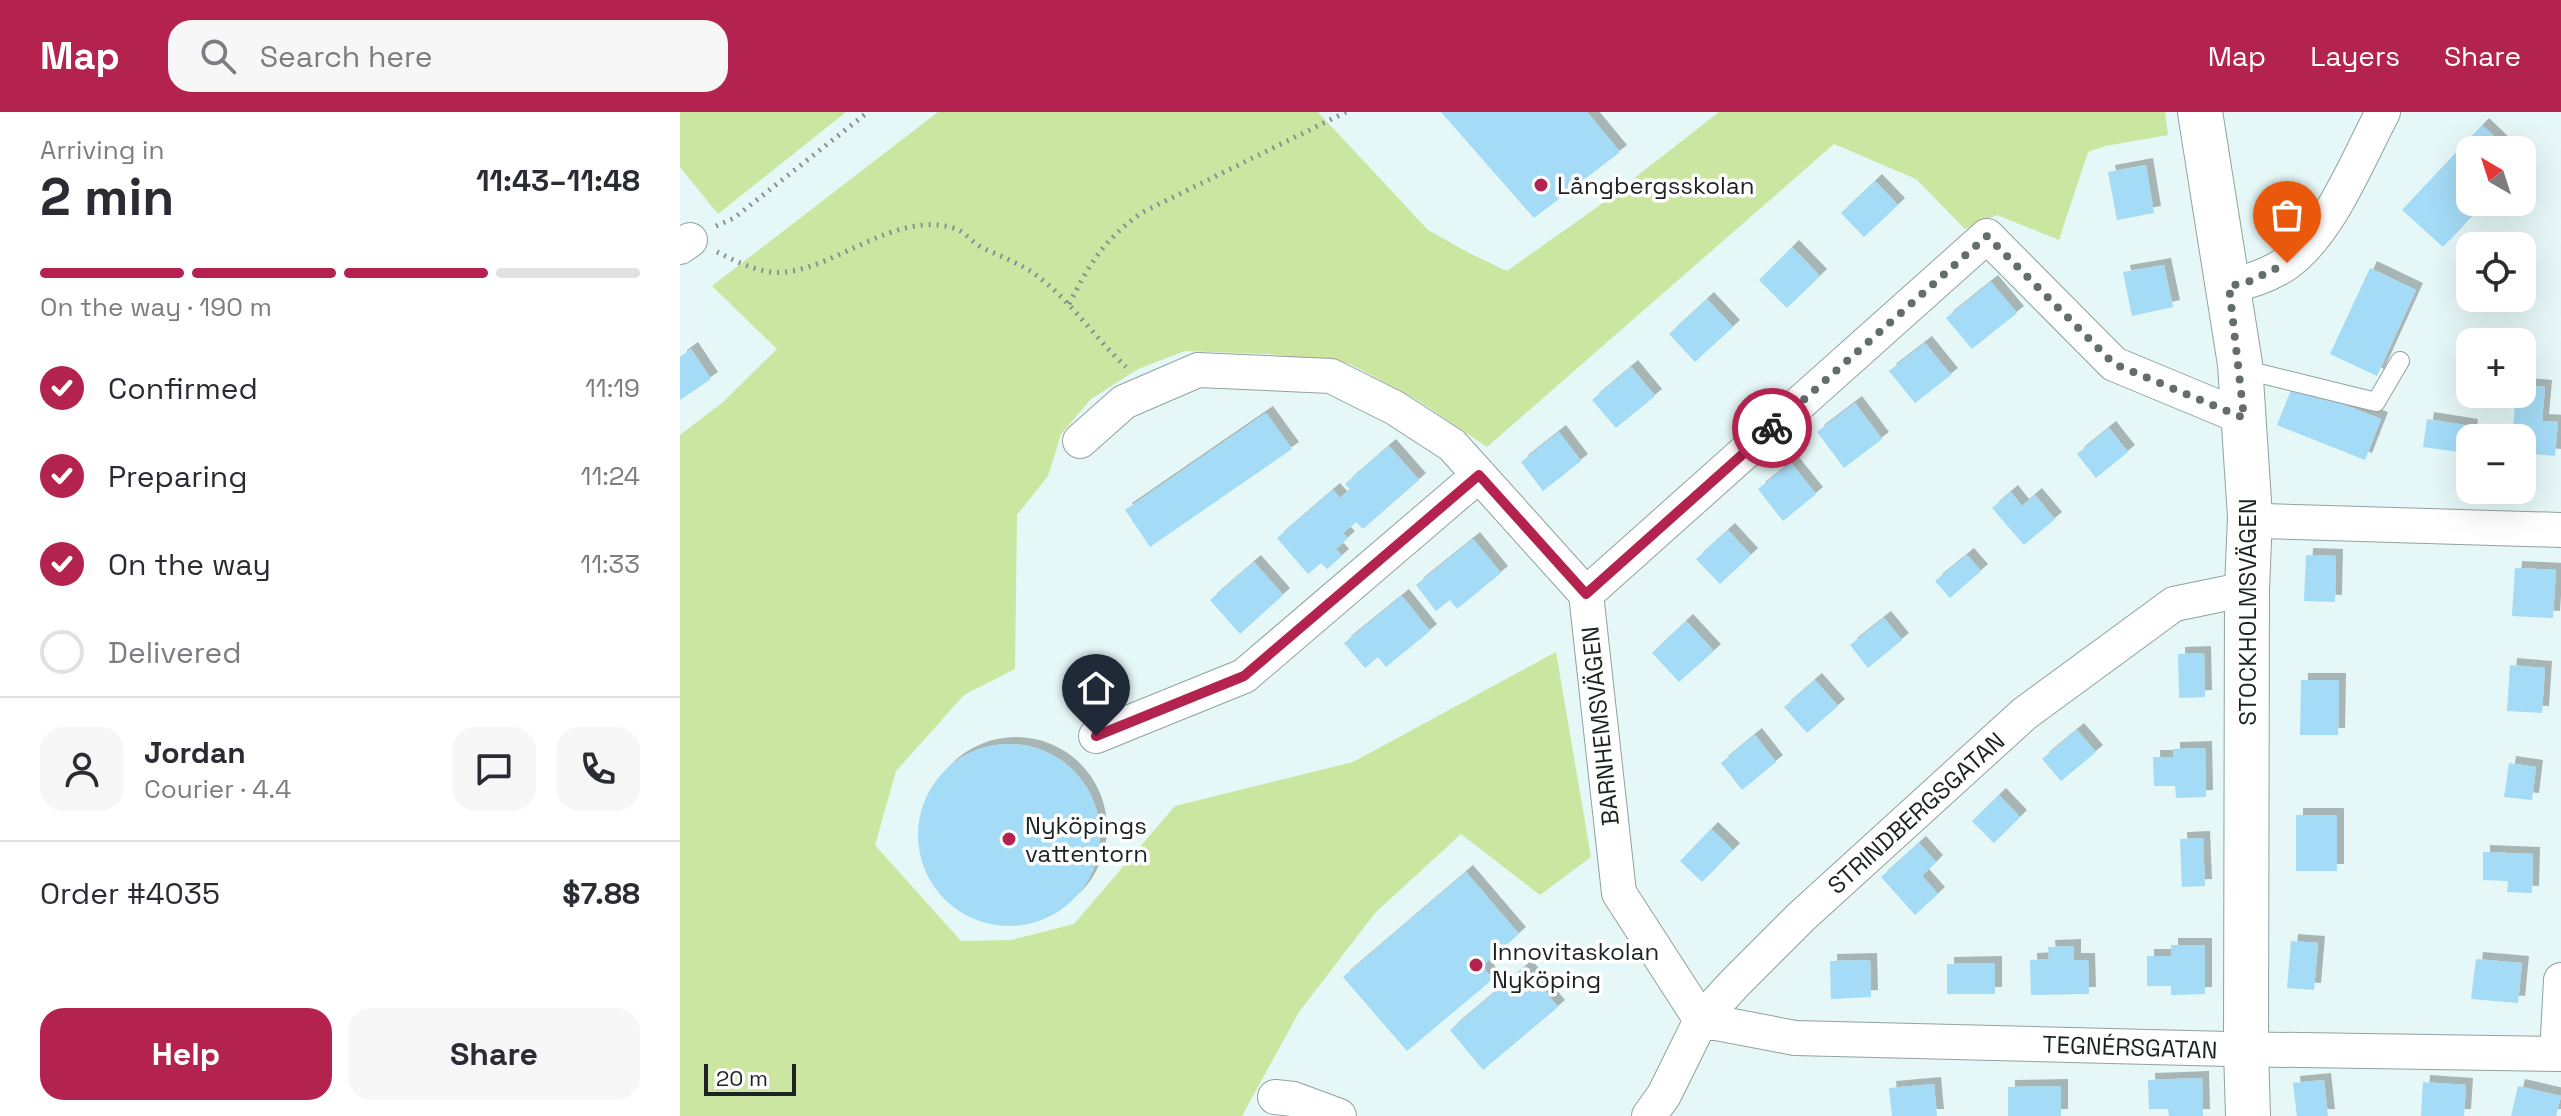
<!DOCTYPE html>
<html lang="en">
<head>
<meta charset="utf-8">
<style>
	body { margin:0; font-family:"Space Grotesk",sans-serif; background:#f7f7f7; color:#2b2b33; height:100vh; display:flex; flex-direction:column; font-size:30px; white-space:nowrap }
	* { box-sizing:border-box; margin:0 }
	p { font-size:26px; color:#7c7c81 }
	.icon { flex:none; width:44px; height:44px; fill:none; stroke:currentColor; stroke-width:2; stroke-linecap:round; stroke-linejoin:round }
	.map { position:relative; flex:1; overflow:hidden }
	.sheet { display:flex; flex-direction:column; background:#fff; width:680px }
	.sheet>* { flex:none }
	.needle { width:52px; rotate:321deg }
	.fabs { position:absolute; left:1776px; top:24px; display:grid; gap:16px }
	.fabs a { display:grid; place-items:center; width:80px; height:80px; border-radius:16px; background:#fff; box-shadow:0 8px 32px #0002; font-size:40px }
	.scale { position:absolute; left:24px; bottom:20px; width:92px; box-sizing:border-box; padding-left:8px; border:4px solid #1d2323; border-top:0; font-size:22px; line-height:28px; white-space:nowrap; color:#1d2323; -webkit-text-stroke:6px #fff; paint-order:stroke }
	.pin { position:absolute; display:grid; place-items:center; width:68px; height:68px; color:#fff; margin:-82px -34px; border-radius:50% 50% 50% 0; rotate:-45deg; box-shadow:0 0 8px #0007 }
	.pin .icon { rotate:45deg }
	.courier { position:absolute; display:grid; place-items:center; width:80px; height:80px; margin:-40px; border:6px solid #b4234f; border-radius:50%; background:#fff; color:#222; box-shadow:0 2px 10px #0007 }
	.headline em { font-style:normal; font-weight:700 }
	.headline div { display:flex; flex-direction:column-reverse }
	.headline { display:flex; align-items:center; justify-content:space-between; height:136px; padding:0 40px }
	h1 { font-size:52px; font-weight:700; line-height:60px }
	.bar { display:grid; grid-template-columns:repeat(4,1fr); gap:12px 8px; align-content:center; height:96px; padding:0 40px }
	.bar i { height:10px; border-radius:6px; background:#e1e1e2 }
	.bar .active { background:#b4234f }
	.bar p { grid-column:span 4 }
	.line { display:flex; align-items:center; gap:20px; padding:0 40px; border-top:2px solid #e1e1e2 }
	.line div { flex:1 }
	.round { display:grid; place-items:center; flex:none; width:84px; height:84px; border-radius:24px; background:#f7f7f7 }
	ol { padding:0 40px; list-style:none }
	li { display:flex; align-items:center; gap:24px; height:88px }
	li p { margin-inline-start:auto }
	li .icon { padding:8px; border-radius:50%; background:#b4234f; color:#fff; stroke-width:4 }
	li:last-child { color:#7c7c81 }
	li i { width:44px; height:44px; border:4px solid #e1e1e2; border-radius:50% }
	.cta { display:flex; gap:16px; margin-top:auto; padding:16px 40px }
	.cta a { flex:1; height:92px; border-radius:24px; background:#b4234f; color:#fff; font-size:32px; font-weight:700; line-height:92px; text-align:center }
	.cta a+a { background:#f7f7f7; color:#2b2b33 }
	header { display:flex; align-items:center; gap:48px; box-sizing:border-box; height:112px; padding:0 40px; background:#b4234f; color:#fff }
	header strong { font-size:38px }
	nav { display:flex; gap:44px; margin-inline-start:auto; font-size:28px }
	.search { width:560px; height:72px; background:#f7f7f7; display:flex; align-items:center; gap:20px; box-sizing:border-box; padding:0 28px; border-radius:24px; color:#7c7c81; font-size:30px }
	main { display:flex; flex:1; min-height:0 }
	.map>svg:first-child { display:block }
	.green { fill:#cbe6a0 }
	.building { fill:#a4dbf6; filter:url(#shadow) }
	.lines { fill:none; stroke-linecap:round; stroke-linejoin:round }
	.lane-casing { stroke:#91a1a0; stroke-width:20 }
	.street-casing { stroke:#91a1a0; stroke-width:36 }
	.secondary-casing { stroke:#91a1a0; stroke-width:46 }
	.path { stroke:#859292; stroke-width:5; stroke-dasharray:2 6; stroke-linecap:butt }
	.lane { stroke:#fff; stroke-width:18 }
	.street { stroke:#fff; stroke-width:34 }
	.secondary { stroke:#fff; stroke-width:44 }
	.done { stroke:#636d6d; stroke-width:8; stroke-dasharray:0 14.4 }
	.route { stroke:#b4234f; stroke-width:10 }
	.poi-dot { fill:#b4234f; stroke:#fff; stroke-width:3 }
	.labels { text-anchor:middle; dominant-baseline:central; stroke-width:7; stroke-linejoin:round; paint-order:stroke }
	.poi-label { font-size:24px; fill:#1d2323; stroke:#fff; text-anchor:start }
	.street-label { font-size:24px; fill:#1d2323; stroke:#fff }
</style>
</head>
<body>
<header>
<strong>Map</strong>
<div class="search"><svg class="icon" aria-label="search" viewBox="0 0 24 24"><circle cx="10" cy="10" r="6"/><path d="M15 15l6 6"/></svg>Search here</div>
<nav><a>Map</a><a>Layers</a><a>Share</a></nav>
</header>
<main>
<section class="sheet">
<div class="headline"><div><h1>2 min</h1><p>Arriving in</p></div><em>11:43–11:48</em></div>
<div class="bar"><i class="active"></i><i class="active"></i><i class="active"></i><i></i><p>On the way · 190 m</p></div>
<ol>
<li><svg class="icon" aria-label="check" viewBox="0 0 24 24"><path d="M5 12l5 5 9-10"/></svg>Confirmed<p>11:19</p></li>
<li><svg class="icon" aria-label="check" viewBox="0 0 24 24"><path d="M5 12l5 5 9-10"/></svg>Preparing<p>11:24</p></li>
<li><svg class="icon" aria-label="check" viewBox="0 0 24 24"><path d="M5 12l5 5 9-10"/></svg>On the way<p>11:33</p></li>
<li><i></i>Delivered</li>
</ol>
<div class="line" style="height:144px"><a class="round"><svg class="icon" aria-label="person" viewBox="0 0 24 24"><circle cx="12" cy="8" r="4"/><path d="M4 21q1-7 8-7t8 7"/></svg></a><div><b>Jordan</b><p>Courier · 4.4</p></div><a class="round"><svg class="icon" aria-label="chat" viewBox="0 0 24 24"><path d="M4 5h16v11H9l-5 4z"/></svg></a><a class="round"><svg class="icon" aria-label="phone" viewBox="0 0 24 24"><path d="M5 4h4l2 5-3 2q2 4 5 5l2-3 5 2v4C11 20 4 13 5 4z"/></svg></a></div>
<div class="line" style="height:104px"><div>Order #4035</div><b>$7.88</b></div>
<div class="cta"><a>Help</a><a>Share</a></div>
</section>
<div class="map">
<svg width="1881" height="1004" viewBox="0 0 1881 1004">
	<defs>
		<filter id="shadow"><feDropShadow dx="7" dy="-7" stdDeviation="0" flood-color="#0004"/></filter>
	</defs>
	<rect width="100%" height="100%" fill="#e5f7f7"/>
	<!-- green -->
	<path class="green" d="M0,0h166l-128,102 -38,-47z
		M258,0h380l110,118 41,23 38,18 89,-63 123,-96h446l3,23 -63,11 -17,6 -29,88 -62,-25 -32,14 -49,-50 -82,-35 -347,303 -68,-46 -69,-37 -82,-10 -83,-3 -47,18 -47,30 -30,35 -13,42 -31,39 -2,154 -51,26 -68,76 -21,74 86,96 50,-1 63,-16 101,-118 178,-44 203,-110 35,205 -51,38 -79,-61 -86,79 -76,99 -57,104h-562v-681l43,-33 54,-53 -65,-63z"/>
	<!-- building -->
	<path class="building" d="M761,0h146l33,40 -86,66z
		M1802,13l26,25h-38v52h15l-42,45 -41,-37z
		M1466,53l8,48 -37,7 -9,-48z
		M1195,69l23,24 -34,32 -23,-24z
		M1112,135l28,29 -33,32 -28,-28z
		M1484,153l9,42 -41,9 -9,-44z
		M1690,156l46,22 -39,86 -47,-22z
		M1311,170l26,31 -45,36 -26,-31z
		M1027,187l26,28 -38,35 -26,-28z
		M1245,231l26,32 -36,28 -26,-32z
		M11,237l20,30 -31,21v-43z
		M951,255l24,29 -39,32 -24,-28z
		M1613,273l88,34 -16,41 -88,-35z
		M1842,273l23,2 -3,34 16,1 -3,34 -33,-3v-15h-10l4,-44h6z
		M1175,291l27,36 -38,29 -27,-36z
		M586,301l26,36 -142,98 -25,-37z
		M1747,307l44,7 -4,27 -44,-6z
		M1429,316l19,24 -32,26 -19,-24z
		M879,320l22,29 -38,30 -22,-29z
		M709,334l30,34 -56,49 -7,-7 -13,11 5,5 -12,11 6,7 -15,13 -6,-6 -13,11 -31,-36 56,-48 7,8 10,-9 -5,-5z
		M1111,351l25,31 -33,27 -25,-32z
		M1331,380l11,14 13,-11 20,24 -31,26 -32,-37z
		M1048,418l23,25 -31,29 -24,-25z
		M793,427l28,34 -44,36 -7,-9 -14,11 -20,-26z
		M1287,443l14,16 -31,27 -15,-17z
		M1626,443l30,1 -1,46 -31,-1z
		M574,450l29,33 -43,39 -30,-34z
		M1835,456l41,2 -3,48 -41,-2z
		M722,484l28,35 -44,36 -8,-10 -13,11 -21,-25z
		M1204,506l18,22 -34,28 -18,-23z
		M1006,509l28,30 -35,31 -27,-29z
		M1524,541l1,44 -26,1 -1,-44z
		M1830,553l35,3 -3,45 -35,-2z
		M1135,568l23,26 -31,27 -23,-26z
		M1621,568h38l-1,55h-38z
		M1397,618l19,22 -35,29 -19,-22z
		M1075,623l21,27 -34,28 -21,-27z
		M238 723a91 91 0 1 1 182 0a91 91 0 1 1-182 0Z
		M1525,636l1,49 -30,1 -1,-12h-21l-1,-29h20v-8z
		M1829,651l27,4 -4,33 -28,-3z
		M1319,683l21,22 -26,26 -22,-22z
		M1616,703h41v56h-41z
		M1031,717l22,21 -31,32 -22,-21z
		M1523,726l2,48 -23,1 -2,-48z
		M1239,731l17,19 -14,14 16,18 -23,21 -34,-38z
		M1803,740l50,2 -1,39 -25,-1 1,-11 -25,-1z
		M786,760l53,62 -37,32 11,13 -86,72 -64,-74z
		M1611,829l27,2 -4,47 -27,-2z
		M1491,833h34v49l-34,1v-9h-24v-30h24z
		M1394,834v14h14l1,34 -58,1 -1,-35 19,-1 -1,-12z
		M1796,847l46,4 -4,40 -47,-4z
		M1190,848l1,37 -40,2 -1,-38z
		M1315,851v31h-48v-30z
		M845,855l33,40 -75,63 -33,-40z
		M1522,966l1,38h-34l-1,-7h-19l-1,-29z
		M1644,968l4,36h-31l-4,-33z
		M1743,970l43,3 -2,31h-43z
		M1254,972l3,32h-45l-3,-28z
		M1381,974v30h-53v-29z
		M1838,974l43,10 -5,20h-45z"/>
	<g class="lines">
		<!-- lane casing -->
		<g class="lane-casing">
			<path id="lane" d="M1562,253l12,7 122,30 24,-41"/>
		</g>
		<!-- street casing -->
		<g class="street-casing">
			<path id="street" d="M0,135l10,-7
				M1549,174c19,-4 41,-11 58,-23 43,-31 71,-104 96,-151
				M1564,306l-130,-54 -127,-128 -401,358 33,299 82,127 94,18 433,11 333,5
				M400,329l44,-39 74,-32 133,6 64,32 57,37 134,149
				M1570,405l13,4 298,9
				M416,624l148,-60 235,-201
				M1877,942l4,-74
				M595,985l18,2 46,17
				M969,1004l15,-21 37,-75 33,-36 67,-67 223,-203 150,-110 73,-15"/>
		</g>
		<!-- secondary casing -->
		<g class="secondary-casing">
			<path id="secondary" d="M1520,0l40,252 10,153 -3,72 -1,460 2,67"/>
		</g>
		<!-- path -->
		<path class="path" d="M36,114l18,-8 134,-106
			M37,140c21,10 45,23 69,20 53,-6 110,-61 168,-44 11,3 19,16 29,20 17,8 33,14 49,24 37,26 62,65 94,95
			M389,192c22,-42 33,-62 72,-91l205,-101"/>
		<!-- lane -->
		<use href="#lane" class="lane"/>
		<!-- street -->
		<use href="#street" class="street"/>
		<!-- secondary -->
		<use href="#secondary" class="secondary"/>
	</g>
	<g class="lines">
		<!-- done -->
		<path class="done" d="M1092,316l215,-192 127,128 130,54 -15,-132 19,-4 39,-19"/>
		<!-- route -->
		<path class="route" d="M416,624l148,-60 235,-201 107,119 186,-166"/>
	</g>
	<!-- markers -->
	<g class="poi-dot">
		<circle cx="861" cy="73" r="8"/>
		<circle cx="329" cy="727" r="8"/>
		<circle cx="796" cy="853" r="8"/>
	</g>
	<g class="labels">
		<!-- poi labels -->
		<g class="poi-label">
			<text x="877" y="73">Långbergsskolan</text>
			<text x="345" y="713">Nyköpings<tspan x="345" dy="28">vattentorn</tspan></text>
			<text x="812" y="839">Innovitaskolan<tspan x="812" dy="28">Nyköping</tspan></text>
		</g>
		<!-- street labels -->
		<g class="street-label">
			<text transform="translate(1567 500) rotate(-90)">STOCKHOLMSVÄGEN</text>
			<text transform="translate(920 614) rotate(-96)">BARNHEMSVÄGEN</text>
			<text transform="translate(1236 701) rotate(-42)">STRINDBERGSGATAN</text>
			<text transform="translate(1450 935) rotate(2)">TEGNÉRSGATAN</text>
		</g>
	</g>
</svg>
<div class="fabs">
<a><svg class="needle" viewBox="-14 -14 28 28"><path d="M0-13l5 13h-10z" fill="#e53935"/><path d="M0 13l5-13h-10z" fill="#7c7c81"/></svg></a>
<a><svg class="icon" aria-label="locate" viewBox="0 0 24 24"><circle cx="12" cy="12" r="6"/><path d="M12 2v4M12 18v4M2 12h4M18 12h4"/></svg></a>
<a>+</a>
<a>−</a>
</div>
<div class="scale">20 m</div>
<div class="pin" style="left:1607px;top:151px;background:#ea580c"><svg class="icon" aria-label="bag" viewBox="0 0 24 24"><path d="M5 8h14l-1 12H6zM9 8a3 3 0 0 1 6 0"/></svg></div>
<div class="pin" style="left:416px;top:624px;background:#1f2937"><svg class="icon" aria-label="home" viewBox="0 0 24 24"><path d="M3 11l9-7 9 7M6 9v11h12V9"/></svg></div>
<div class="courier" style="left:1092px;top:316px"><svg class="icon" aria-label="bike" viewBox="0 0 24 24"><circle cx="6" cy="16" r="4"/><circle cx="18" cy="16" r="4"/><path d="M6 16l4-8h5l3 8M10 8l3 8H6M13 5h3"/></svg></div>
</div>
</main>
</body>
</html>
